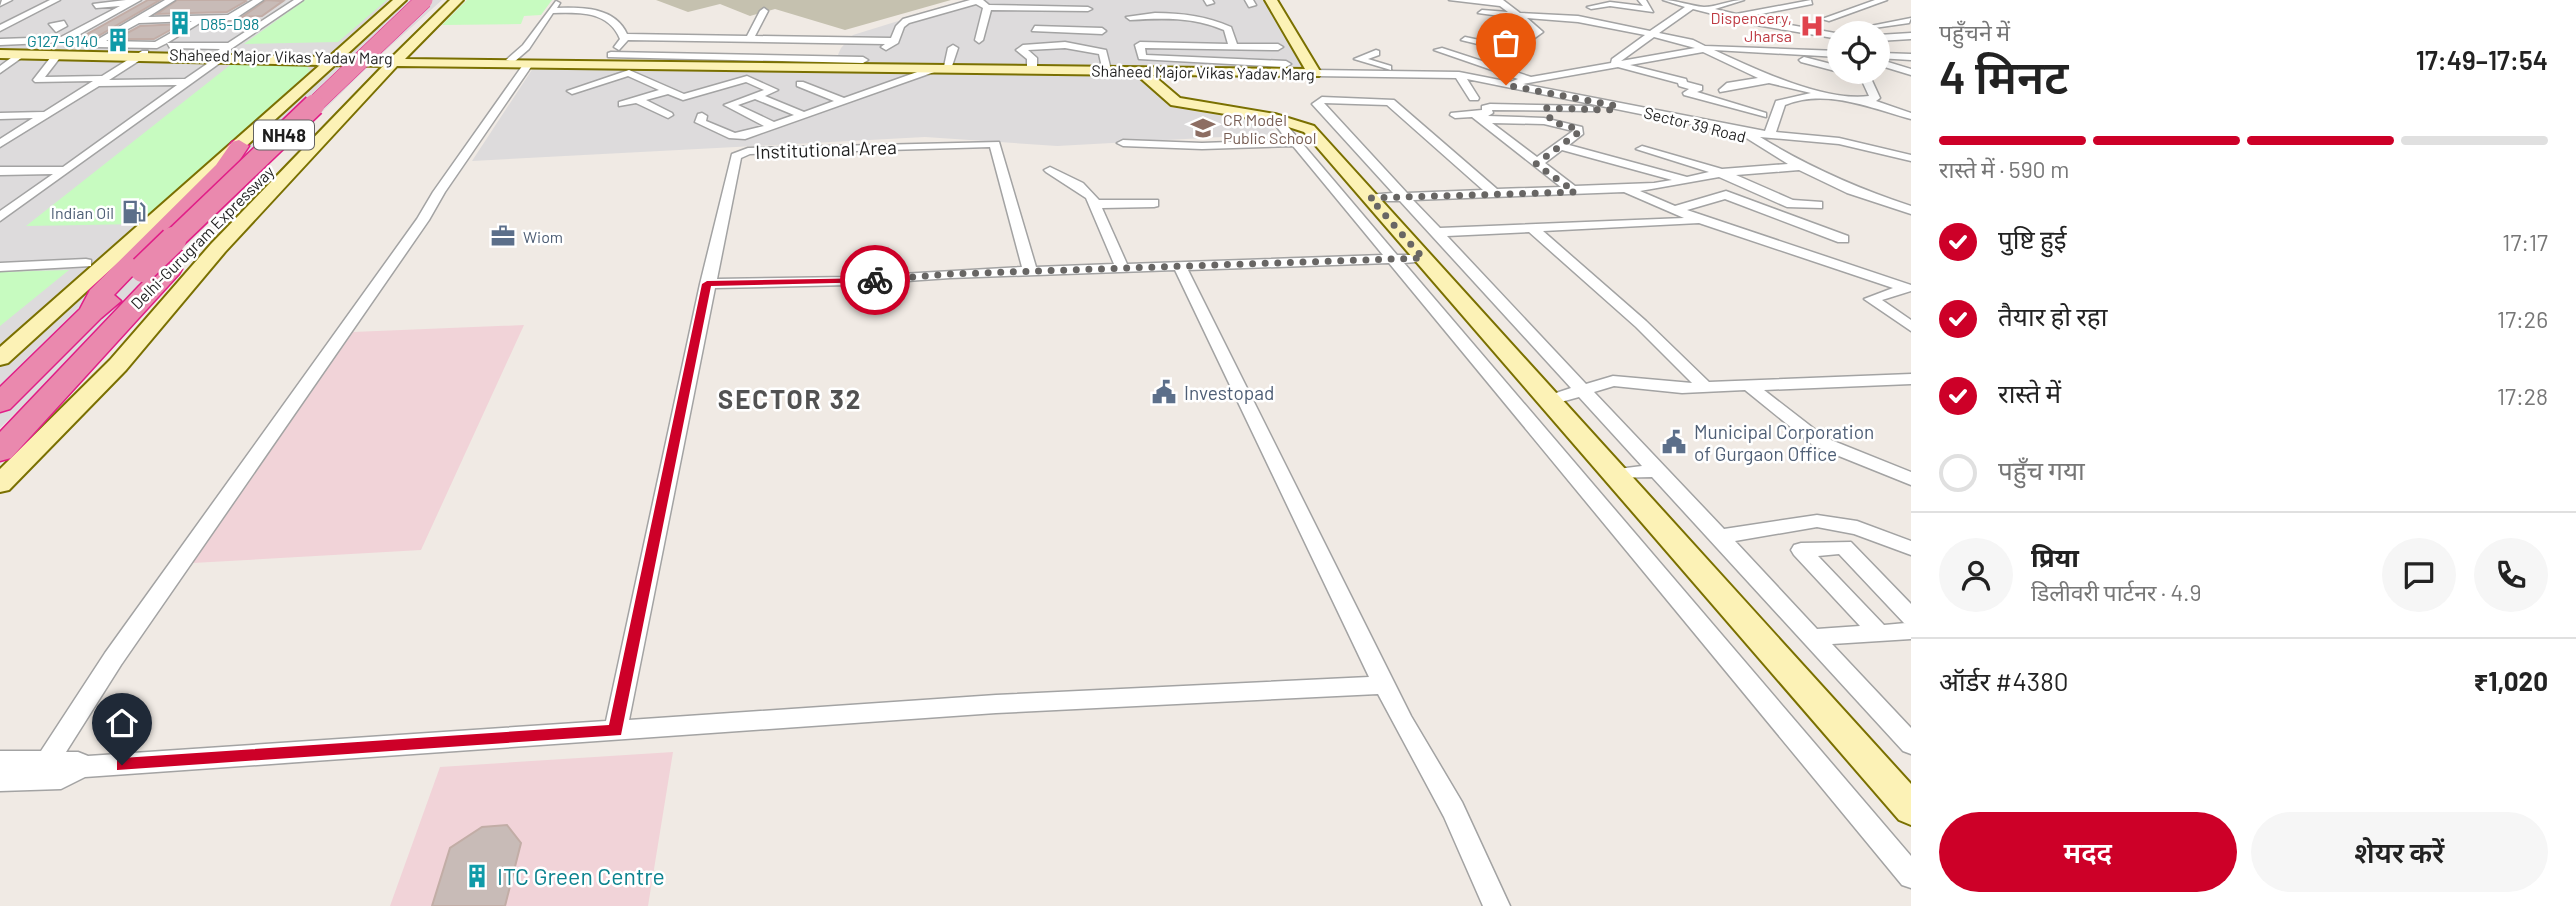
<!DOCTYPE html>
<html lang="hi">
<head>
<meta charset="utf-8">
<style>
	body { margin:0; font-family:Barlow,"Noto Sans Devanagari",sans-serif; background:#f6f6f6; color:#222; height:100vh; display:flex; flex-direction:column; font-size:26px; white-space:nowrap }
	* { box-sizing:border-box; margin:0 }
	p { font-size:23px; color:#767676 }
	.icon { flex:none; width:38px; height:38px; fill:none; stroke:currentColor; stroke-width:2; stroke-linecap:round; stroke-linejoin:round }
	.map { position:relative; flex:1; overflow:hidden }
	.details { display:flex; flex-direction:column; background:#fff; width:665px }
	.details>* { flex:none }
	.fabs { position:absolute; left:1827px; top:21px; display:grid; gap:14px }
	.fabs a { display:grid; place-items:center; width:63px; height:63px; border-radius:50%; background:#fff; box-shadow:0 7px 28px #0002; font-size:35px }
	.pin { position:absolute; display:grid; place-items:center; width:60px; height:60px; color:#fff; margin:-72px -30px; border-radius:50% 50% 50% 0; rotate:-45deg; box-shadow:0 0 7px #0007 }
	.pin .icon { rotate:45deg }
	.courier { position:absolute; display:grid; place-items:center; width:70px; height:70px; margin:-35px; border:5px solid #cd0028; border-radius:50%; background:#fff; color:#222; box-shadow:0 2px 9px #0007 }
	.summary em { font-style:normal; font-weight:600 }
	.summary div { display:flex; flex-direction:column-reverse }
	.summary { display:flex; align-items:center; justify-content:space-between; height:119px; padding:0 28px }
	h1 { font-size:46px; font-weight:600; line-height:52px }
	.bar { display:grid; grid-template-columns:repeat(4,1fr); gap:10px 7px; align-content:center; height:84px; padding:0 28px }
	.bar i { height:9px; border-radius:5px; background:#e0e0e0 }
	.bar .selected { background:#cd0028 }
	.bar p { grid-column:span 4 }
	.line { display:flex; align-items:center; gap:18px; padding:0 28px; border-top:2px solid #e0e0e0 }
	.line div { flex:1 }
	.round { display:grid; place-items:center; flex:none; width:74px; height:74px; border-radius:37px; background:#f6f6f6 }
	ol { padding:0 28px; list-style:none }
	li { display:flex; align-items:center; gap:21px; height:77px }
	li p { margin-inline-start:auto }
	li .icon { padding:7px; border-radius:50%; background:#cd0028; color:#fff; stroke-width:4 }
	li:last-child { color:#767676 }
	li i { width:38px; height:38px; border:4px solid #e0e0e0; border-radius:50% }
	.action { display:flex; gap:14px; margin-top:auto; padding:14px 28px }
	.action a { flex:1; height:80px; border-radius:42px; background:#cd0028; color:#fff; font-size:28px; font-weight:600; line-height:80px; text-align:center }
	.action a+a { background:#f6f6f6; color:#222 }
	main { display:flex; flex:1; min-height:0 }
	.map>svg:first-child { display:block }
	.residential { fill:#dddbdc }
	.commercial { fill:#f1d3d8 }
	.construction { fill:#c5c1af }
	.park { fill:#c7fbc0 }
	.building { fill:#c8bbb7; stroke:#c2ada6; stroke-width:2 }
	.lines { fill:none; stroke-linecap:round; stroke-linejoin:round }
	.street-casing { stroke:#a3a3a3; stroke-width:3 }
	.secondary-casing { stroke:#7a7001; stroke-width:4 }
	.highway-casing { stroke:#e11e87; stroke-width:3 }
	.street { fill:#fff; fill-rule:evenodd }
	.secondary { fill:#fcf2b6; fill-rule:evenodd }
	.highway { fill:#ea89ae; fill-rule:evenodd }
	.highway-bridge-far2-casing { stroke:#e11e87; stroke-width:18; stroke-linecap:butt }
	.highway-bridge-far1-casing { stroke:#e11e87; stroke-width:24; stroke-linecap:butt }
	.highway-bridge-casing { stroke:#e11e87; stroke-width:29; stroke-linecap:butt }
	.highway-bridge-far2 { stroke:#ea89ae; stroke-width:17 }
	.highway-bridge-far1 { stroke:#ea89ae; stroke-width:21 }
	.highway-bridge { stroke:#ea89ae; stroke-width:26 }
	.route { fill:#cd0028 }
	.done { stroke:#686664; stroke-width:7; stroke-dasharray:0 12.6 }
	.labels { text-anchor:middle; dominant-baseline:central; stroke-width:5; stroke-linejoin:round; paint-order:stroke }
	.far-health-label { font-size:16px; fill:#be3a42; stroke:#fff; text-anchor:end }
	.far-culture-label { font-size:16px; fill:#0d838f; stroke:#fff; text-anchor:start }
	.far-street-label { font-size:16px; fill:#1f1f1f; stroke:#fff }
	.far-education-label { font-size:16px; fill:#785e54; stroke:#fff; text-anchor:start }
	.far-service-label { font-size:16px; fill:#4e5e75; stroke:#fff; text-anchor:end }
	.shield { fill:#fff; stroke:#626262; stroke-width:2 }
	.shield-label { font-size:18px; font-weight:bold; fill:#1f1f1f }
	.street-label { font-size:19px; fill:#1f1f1f; stroke:#fff }
	.service-label { font-size:19px; fill:#4e5e75; stroke:#fff; text-anchor:start }
	.near-culture-label { font-size:23px; fill:#0d838f; stroke:#fff; text-anchor:start }
	.district-label { font-size:26px; font-weight:bold; letter-spacing:2px; fill:#525252; stroke:#fff }
</style>
</head>
<body>
<main>
<div class="map">
<svg width="1911" height="906" viewBox="0 0 1911 906">
	<rect width="100%" height="100%" fill="#f0eae4"/>
	<!-- residential -->
	<path class="residential" d="M0,0h442l-66,59 -376,369z
		M966,0h299l37,68 -468,-4 7,-16 12,-13z
		M535,65l601,9 34,33 99,16 8,11 -220,12 -132,-9 -453,24z"/>
	<!-- commercial -->
	<path class="commercial" d="M524,325l-103,225 -228,13 160,-231z
		M673,752l-25,154h-258l50,-139z"/>
	<!-- construction -->
	<path class="construction" d="M656,0h295l-106,30 -70,-21 -25,7 -30,-12 -32,8z"/>
	<!-- park -->
	<path class="park" d="M305,0h82l-49,42 -94,2z
		M467,0h85l-11,15 -17,1 -3,8 -79,1z
		M234,62l71,1 5,8 -169,153 -115,2z
		M69,270l-69,56v-54z"/>
	<!-- building -->
	<path class="building" d="M148,0h12l-72,42h-15z
		M177,0h67l2,1 -19,11 -70,2z
		M266,0l17,1 -21,15 -20,1z
		M181,24l-27,15h-38l24,-13z
		M507,825l14,18 -16,63h-73l18,-58 32,-21z"/>
	<g class="lines">
		<!-- street casing -->
		<g class="street-casing">
			<path id="street" d="M2,0h10l-12,6z
				M50,0h10l-60,31v-6z
				M126,0h15l-75,42 -66,3v-6l61,-2 59,-31 -24,2 -3,-4z
				M165,0h10l-27,17 80,-2 25,-15h10l-30,20 -30,1 -36,22h61l66,-43h9l-81,55 2,5 -224,161v-10l53,-37 -53,1v-8h63l114,-82 -78,1 -99,61v-8l33,-21 -33,1v-6l44,-1 49,-31 -58,1 -2,-2 21,-27 8,2 -17,22 57,-1 40,-25h6v4l-39,25 76,-1 32,-22 -4,-3 7,-5 -50,-1 -3,-5 -10,5 -62,-1 -5,-3zM192,21l-37,21 -49,-1 33,-18z
				M970,0h13l6,5 99,2 4,2 -4,2 -97,-1 -8,30 -4,3 -4,-3 8,-32 -7,-4 -67,19 -5,4 -6,16 -12,7 -5,-3 4,-3 -257,-4 -9,10 -5,-3 6,-8c-11,-28 -41,-27 -67,-26l-24,36 -15,13 -8,-2 17,-15 33,-44 4,2 -3,5c25,-1 58,-1 70,26l120,2 13,-25 4,-3 4,3 -13,25 136,2 5,-12 7,-7z
				M1204,0h8l2,3 -7,2z
				M1245,0h8l3,5 -7,2z
				M1449,0h54l17,13 58,3 72,15 35,-24 -22,-7c14,0 27,6 41,7 12,0 26,-7 40,-7l-29,9 21,5 75,-14 1,4 -66,13 89,16 76,-15 -2,5 -70,10v6l-83,-14 -63,-16 -34,24 34,7 12,6 134,5v6l-125,-7c41,19 110,52 155,46l-11,-24h10l12,26 -4,3 35,12v6c-40,-11 -85,-31 -126,-14l-9,27 63,6 72,17v6l-72,-17 -79,-7c49,30 97,51 151,69v8l-64,-21 -48,-23 -63,5 57,25 29,2v6l-35,-1 -68,-30 -79,14 35,15 51,-15 122,45v6h-10l-113,-43 -38,11 224,75v6l-29,9 29,20v11l-47,-32 29,-11 -194,-65 -156,8 103,90 63,61 202,-8v10l-147,6 62,48 85,34v13l-97,-39 -69,-56 -63,3 -68,-7 -20,6 130,137 93,-14 40,6 54,20v14l-57,-21 -37,-7 -82,14 82,88 43,-3 -66,-71 -3,-5 3,-5 7,-2 50,-1 60,62v35l-79,5 79,84v26l-8,-3 -251,-274 -42,1 -3,-4 3,-4 32,-4 -63,-69 -29,8 -6,-2 -2,-3 2,-3 27,-9 -171,-187h-34v-6l27,-2 -81,-89 10,-7 72,3 103,89 64,-2 -89,-70 -17,1 -5,-3 1,-2 31,-3v-4l8,-2 99,2 4,1v4l-101,-1 1,3 -5,3 56,2 38,9 1,7 -14,11 118,32 22,-5 -73,-23 6,-3 80,23 66,-5 -48,-30 -273,-55 12,19 -1,2h-8l-14,-22 -142,-2 -5,-3 5,-3 145,2 51,10 8,-3 -84,-29 8,-2 89,29 80,-14 1,-4 33,-24 -67,-13 -51,-4 16,14 -37,27 -5,-3 6,-5 -46,-11 4,-3 48,10 20,-15 -18,-14 -37,-5 4,-3 26,2 -8,-6zM1654,37l41,11 -74,13zM1703,52l55,26 -31,5 -8,7 1,2 49,-9 42,10 -35,8 -11,30 -242,-47 95,-17 60,16 1,3 10,3 -6,4 1,2 82,22v-4l-69,-21 5,-2v-4l-15,-4 -1,-3 -56,-14zM1324,103l63,2 96,85 -76,3zM1492,123l52,1 29,7 -36,26zM1562,150l110,30 -18,3 -79,3 -30,-23zM1624,192l60,26 -244,10 -27,-28zM1529,232l107,95 56,56 -79,-7 -27,8 -139,-148zM1839,554l65,69h2l-22,2 -66,-69z
				M1638,0h8l7,12 -43,-6 -19,3 -4,-2 23,-5 33,4z
				M1875,0h12l-58,21 -7,-2z
				M1155,13c27,0 51,3 76,14l6,17h41l5,3 -5,3 -133,-2 1,7 140,6 5,3 -5,3 -147,-8 -4,-14 5,-3 88,2 -4,-14c-31,-13 -61,-12 -94,-10l-4,-3z
				M64,21l3,5 -11,6 -7,-8z
				M1035,26l67,2 4,3 -4,3 -70,-3z
				M1911,33v6l-33,2v-6z
				M1065,42l41,8 5,20 -8,2 -4,-18 -34,-6 -37,2 9,8v11l-5,3 -5,-3v-10l-11,-9 7,-5z
				M953,45l5,3 -7,21 -8,2 5,-23z
				M1376,50l3,1v4l-11,4 23,7v4l-37,-11z
				M19,52l8,2 -27,19v-7z
				M611,52l252,5 5,3 -5,3 -255,-6v-4z
				M1881,53l30,1v6l-33,-2v-4z
				M1804,57l35,9v6l-38,-10 -2,-2z
				M1878,59l33,10v6l-33,-10z
				M528,61l5,3 -88,128 -16,28 -308,445 -55,87h12l10,4 518,-35 94,-437 32,-130 16,-6 251,-6 37,125 78,-3 -28,-66 -40,-26 -2,-2 6,-3 33,16 16,17h59v6l-4,1 -52,1 25,56 256,-9 -90,-109 -91,3 -79,-3 -6,-3 6,-3 79,3 85,-3 -17,-22 5,-3 4,1 118,139h31v6l-24,2 507,593v32l-9,-3 -513,-622 -201,7 223,446 51,86 48,104h-27l-39,-89 -66,-123 -382,19 -911,64 -24,12 -61,2v-40h41l64,-98 312,-434 16,-27 92,-130zM990,147l32,120 -173,10 -132,2 24,-121 9,-4zM1175,270l194,407 -373,18 -367,25 86,-432 134,-3 101,-7z
				M934,66l5,3 -2,2 -192,68 -16,-1 -34,-16 3,-8 4,-1 5,3 -1,5 29,12 29,-7 -40,-21 40,-15 -18,-8 -63,18 -15,-6 -22,6 26,13 1,2 -5,3 -32,-15 -17,3v-4l40,-12 -31,-14 -56,18 -5,-3 62,-21 55,24 63,-18 31,14 -13,6 39,16 30,-11 -37,-15v-4h6l41,16zM755,99l39,16 -20,7 -36,-17z
				M86,259l5,1v6l-91,5v-8z"/>
		</g>
		<!-- secondary casing -->
		<g class="secondary-casing">
			<path id="secondary" d="M393,0h13l-62,57 47,1 59,-58h13l-58,59 900,10 -40,-69h12l44,73 -2,3 -166,-1 27,23 95,16 39,12 597,658v41l-12,-5 -595,-688 -31,-10 -102,-17 -34,-30 -740,-9 -172,186 -99,118 -117,120 -9,2v-23l110,-109 101,-116 172,-178 -48,-1 -327,298 -8,2v-18l320,-282 -320,-7v-8l329,7z"/>
		</g>
		<!-- highway casing -->
		<g class="highway-casing">
			<path id="highway" d="M239,140l10,6 -18,27 -117,122 7,6 -20,17 -91,91 -10,3v-25l80,-78 10,-19 126,-125 16,-23z
				M170,262l9,2 3,5 -3,5 -168,184 -11,3v-29l139,-146 22,-22z"/>
		</g>
		<!-- street -->
		<use href="#street" class="street"/>
		<!-- secondary -->
		<use href="#secondary" class="secondary"/>
		<!-- highway -->
		<use href="#highway" class="highway"/>
		<!-- highway-bridge-far2 casing -->
		<g class="highway-bridge-far2-casing">
			<path id="highway-bridge-far2" d="M312,107l112,-107"/>
		</g>
		<!-- highway-bridge-far1 casing -->
		<g class="highway-bridge-far1-casing">
			<path id="highway-bridge-far1" d="M171,242l143,-137"/>
		</g>
		<!-- highway-bridge casing -->
		<g class="highway-bridge-casing">
			<path id="highway-bridge" d="M143,269l30,-29"/>
		</g>
		<!-- highway-bridge-far2 -->
		<use href="#highway-bridge-far2" class="highway-bridge-far2"/>
		<!-- highway-bridge-far1 -->
		<use href="#highway-bridge-far1" class="highway-bridge-far1"/>
		<!-- highway-bridge -->
		<use href="#highway-bridge" class="highway-bridge"/>
	</g>
	<!-- route -->
	<path class="route" d="M875,278l3,4 -167,4 -90,449 -504,35v-10l5,-2 487,-33 93,-441 5,-3z"/>
	<g class="lines">
		<!-- done -->
		<path class="done" d="M875,280l75,-6 473,-16 -53,-60 205,-6 -39,-28 43,-32 -1,-3 -26,-7 -7,-14 64,2 8,-4 -111,-21"/>
	</g>
	<!-- icons -->
	<defs>
		<g id="building-bare" transform="scale(1.89)"><path d="M-4-6H4V6H1V3H-1V6H-4ZM-2.5-4.3h1.7v1.8h-1.7ZM.8-4.3h1.7v1.8H.8ZM-2.5-1h1.7V.8h-1.7ZM.8-1h1.7V.8H.8Z" fill="#0f9aa8" stroke="#fff" stroke-width="2.5" paint-order="stroke"/></g>
		<g id="hospital-bare" transform="scale(1.89)"><path d="M-5-5h3v3.5h4V-5h3V5h-3V1.5h-4V5h-3Z" fill="#e0444e" stroke="#fff" stroke-width="2.5" paint-order="stroke"/></g>
		<g id="school-bare" transform="scale(1.89)"><path d="M0-5L7-2L0 1L-7-2ZM-4 1L0 2.5L4 1V4Q0 6-4 4Z" fill="#8d6e63" stroke="#fff" stroke-width="2.5" paint-order="stroke"/></g>
		<g id="fuel-bare" transform="scale(1.89)"><path d="M-5.5-6h7V0h2V4h1.3V-2.5L3-4.5l.8-.8L6-3V5H2.5V1h-1V6h-7ZM-4.2-4.7v3.2H.2V-4.7Z" fill="#5c6f8a" stroke="#fff" stroke-width="2.5" paint-order="stroke"/></g>
		<g id="office-bare" transform="scale(1.89)"><path d="M-6-3h4V-5.5h4V-3h4V5H-6ZM-1-4.5V-3h2v-1.5ZM-6 0V1H6V0Z" fill="#5c6f8a" stroke="#fff" stroke-width="2.5" paint-order="stroke"/></g>
		<g id="civic-bare" transform="scale(1.89)"><path d="M-.6-6.5H3V-4.5H.6V-3L4-1V1h2V6H-6V1h2V-1L-.6-3ZM-1.2 2.5V6h2.4V2.5Z" fill="#5c6f8a" stroke="#fff" stroke-width="2.5" paint-order="stroke"/></g>
	</defs>
	<g fill-rule="evenodd">
		<use href="#building-bare" x="180" y="23"/>
		<use href="#hospital-bare" x="1812" y="26"/>
		<use href="#building-bare" x="118" y="40"/>
		<use href="#school-bare" x="1203" y="128"/>
		<use href="#fuel-bare" x="134" y="212"/>
		<use href="#office-bare" x="503" y="236"/>
		<use href="#civic-bare" x="1164" y="392"/>
		<use href="#civic-bare" x="1674" y="442"/>
		<use href="#building-bare" x="477" y="876"/>
	</g>
	<g class="labels">
		<!-- far-health labels -->
		<g class="far-health-label">
			<text x="1792" y="17">Dispencery,<tspan x="1792" dy="18">Jharsa</tspan></text>
		</g>
		<!-- far-culture labels -->
		<g class="far-culture-label">
			<text x="200" y="23">D85-D98</text>
			<text x="98" y="40" text-anchor="end">G127-G140</text>
		</g>
		<!-- far-street labels -->
		<g class="far-street-label">
			<text transform="translate(281 56) rotate(1)">Shaheed Major Vikas Yadav Marg</text>
			<text transform="translate(1203 72) rotate(1)">Shaheed Major Vikas Yadav Marg</text>
			<text transform="translate(1695 124) rotate(14)">Sector 39 Road</text>
			<text transform="translate(202 237) rotate(-45)">Delhi-Gurugram Expressway</text>
		</g>
		<!-- far-education labels -->
		<g class="far-education-label">
			<text x="1223" y="119">CR Model<tspan x="1223" dy="18">Public School</tspan></text>
		</g>
		<!-- far-service labels -->
		<g class="far-service-label">
			<text x="114" y="212">Indian Oil</text>
			<text x="523" y="236" text-anchor="start">Wiom</text>
		</g>
		<!-- shield labels -->
		<rect class="shield" x="254" y="120.5" width="60" height="29" rx="5"/>
		<g class="shield-label">
			<text x="284" y="135">NH48</text>
		</g>
		<!-- street labels -->
		<g class="street-label">
			<text transform="translate(826 149) rotate(-2)">Institutional Area</text>
		</g>
		<!-- service labels -->
		<g class="service-label">
			<text x="1184" y="392">Investopad</text>
			<text x="1694" y="431">Municipal Corporation<tspan x="1694" dy="22">of Gurgaon Office</tspan></text>
		</g>
		<!-- near-culture labels -->
		<g class="near-culture-label">
			<text x="497" y="876">ITC Green Centre</text>
		</g>
		<!-- district labels -->
		<g class="district-label">
			<text x="790" y="398">SECTOR 32</text>
		</g>
	</g>
</svg>
<div class="fabs">
<a><svg class="icon" aria-label="locate" viewBox="0 0 24 24"><circle cx="12" cy="12" r="6"/><path d="M12 2v4M12 18v4M2 12h4M18 12h4"/></svg></a>
</div>
<div class="pin" style="left:1506px;top:85px;background:#ea580c"><svg class="icon" aria-label="bag" viewBox="0 0 24 24"><path d="M5 8h14l-1 12H6zM9 8a3 3 0 0 1 6 0"/></svg></div>
<div class="pin" style="left:122px;top:765px;background:#1f2937"><svg class="icon" aria-label="home" viewBox="0 0 24 24"><path d="M3 11l9-7 9 7M6 9v11h12V9"/></svg></div>
<div class="courier" style="left:875px;top:280px"><svg class="icon" aria-label="bike" viewBox="0 0 24 24"><circle cx="6" cy="16" r="4"/><circle cx="18" cy="16" r="4"/><path d="M6 16l4-8h5l3 8M10 8l3 8H6M13 5h3"/></svg></div>
</div>
<section class="details">
<div class="summary"><div><h1>4 मिनट</h1><p>पहुँचने में</p></div><em>17:49–17:54</em></div>
<div class="bar"><i class="selected"></i><i class="selected"></i><i class="selected"></i><i></i><p>रास्ते में · 590 m</p></div>
<ol>
<li><svg class="icon" aria-label="check" viewBox="0 0 24 24"><path d="M5 12l5 5 9-10"/></svg>पुष्टि हुई<p>17:17</p></li>
<li><svg class="icon" aria-label="check" viewBox="0 0 24 24"><path d="M5 12l5 5 9-10"/></svg>तैयार हो रहा<p>17:26</p></li>
<li><svg class="icon" aria-label="check" viewBox="0 0 24 24"><path d="M5 12l5 5 9-10"/></svg>रास्ते में<p>17:28</p></li>
<li><i></i>पहुँच गया</li>
</ol>
<div class="line" style="height:126px"><a class="round"><svg class="icon" aria-label="person" viewBox="0 0 24 24"><circle cx="12" cy="8" r="4"/><path d="M4 21q1-7 8-7t8 7"/></svg></a><div><b>प्रिया</b><p>डिलीवरी पार्टनर · 4.9</p></div><a class="round"><svg class="icon" aria-label="chat" viewBox="0 0 24 24"><path d="M4 5h16v11H9l-5 4z"/></svg></a><a class="round"><svg class="icon" aria-label="phone" viewBox="0 0 24 24"><path d="M5 4h4l2 5-3 2q2 4 5 5l2-3 5 2v4C11 20 4 13 5 4z"/></svg></a></div>
<div class="line" style="height:91px"><div>ऑर्डर #4380</div><b>₹1,020</b></div>
<div class="action"><a>मदद</a><a>शेयर करें</a></div>
</section>
</main>
</body>
</html>
